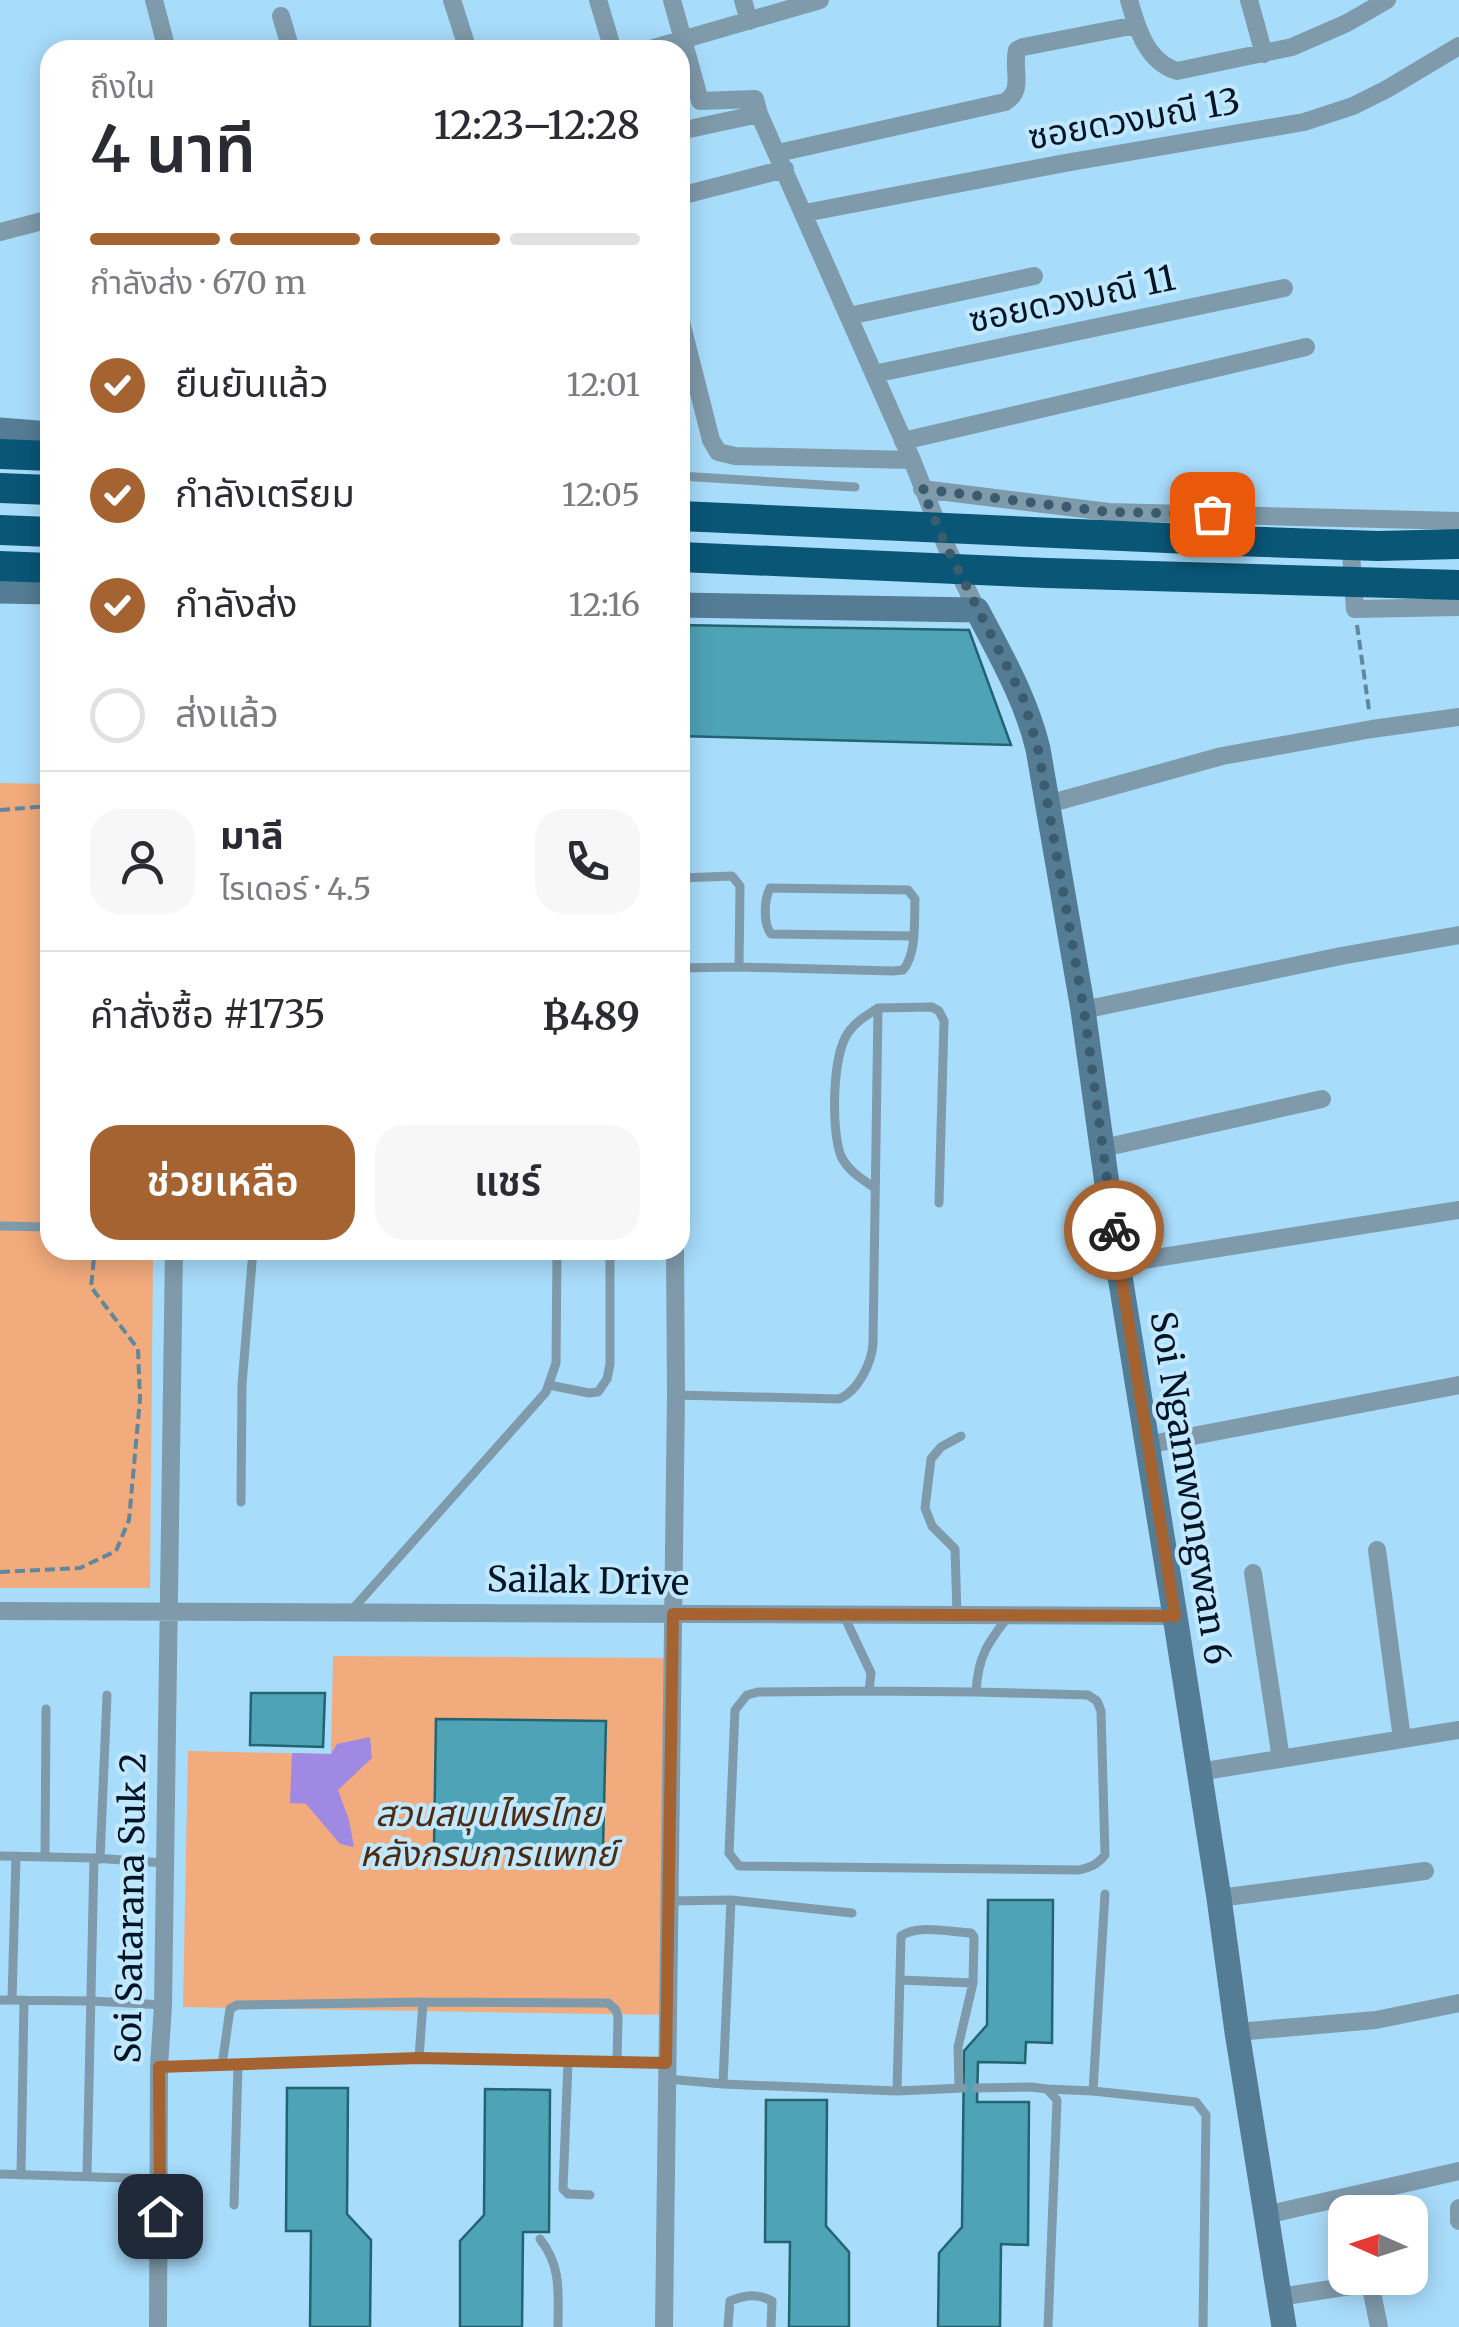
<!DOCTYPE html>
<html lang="th">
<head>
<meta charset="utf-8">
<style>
	body { margin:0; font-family:Merriweather,"Noto Sans Thai",serif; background:#f7f7f7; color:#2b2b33; height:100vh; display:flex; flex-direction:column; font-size:38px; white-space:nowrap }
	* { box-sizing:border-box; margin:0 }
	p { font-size:32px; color:#7c7c81 }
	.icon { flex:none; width:55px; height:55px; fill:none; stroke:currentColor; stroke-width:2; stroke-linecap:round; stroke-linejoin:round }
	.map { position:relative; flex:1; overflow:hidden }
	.side { position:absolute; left:40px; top:40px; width:650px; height:1220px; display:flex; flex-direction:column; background:#fff; border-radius:30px; box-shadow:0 5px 25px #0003 }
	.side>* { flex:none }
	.needle { width:65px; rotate:273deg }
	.fabs { position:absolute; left:1328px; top:2195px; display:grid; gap:20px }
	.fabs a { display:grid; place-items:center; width:100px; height:100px; border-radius:20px; background:#fff; box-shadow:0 5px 25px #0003; font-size:50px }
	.pin { position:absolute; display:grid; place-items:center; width:85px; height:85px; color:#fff; margin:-42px; border-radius:20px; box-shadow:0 5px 15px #0006 }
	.courier { position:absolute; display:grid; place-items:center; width:100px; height:100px; margin:-50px; border:8px solid #a66332; border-radius:50%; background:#fff; color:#222; box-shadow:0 2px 12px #0007 }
	.summary em { font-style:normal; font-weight:600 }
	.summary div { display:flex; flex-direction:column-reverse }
	.summary { display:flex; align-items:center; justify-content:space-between; height:170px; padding:0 50px }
	h1 { font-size:65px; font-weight:600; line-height:75px }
	.bar { display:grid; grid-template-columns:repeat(4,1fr); gap:15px 10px; align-content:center; height:120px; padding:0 50px }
	.bar i { height:12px; border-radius:8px; background:#e1e1e2 }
	.bar .selected { background:#a66332 }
	.bar p { grid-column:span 4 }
	.line { display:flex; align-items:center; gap:25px; padding:0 50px; border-top:2px solid #e1e1e2 }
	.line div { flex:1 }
	.round { display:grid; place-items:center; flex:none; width:105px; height:105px; border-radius:30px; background:#f7f7f7 }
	ol { padding:0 50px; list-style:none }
	li { display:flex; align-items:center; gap:30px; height:110px }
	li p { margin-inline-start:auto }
	li .icon { padding:10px; border-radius:50%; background:#a66332; color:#fff; stroke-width:4 }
	li:last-child { color:#7c7c81 }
	li i { width:55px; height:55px; border:5px solid #e1e1e2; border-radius:50% }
	.primary-button { display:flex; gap:20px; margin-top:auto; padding:20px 50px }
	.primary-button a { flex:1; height:115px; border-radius:30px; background:#a66332; color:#fff; font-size:40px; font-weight:600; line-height:115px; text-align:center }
	.primary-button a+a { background:#f7f7f7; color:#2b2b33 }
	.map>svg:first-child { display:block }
	.green { fill:#f1ab7c }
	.water { fill:#a089e2 }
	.building { fill:#4fa3b6; stroke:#226472; stroke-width:2.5 }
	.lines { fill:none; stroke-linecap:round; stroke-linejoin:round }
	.path { stroke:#60879e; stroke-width:4; stroke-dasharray:10 5; stroke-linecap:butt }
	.lane { stroke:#7f9aaa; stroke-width:9 }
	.street { stroke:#7f9aaa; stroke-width:18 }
	.secondary { stroke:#547d95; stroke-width:25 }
	.highway { stroke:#0a5677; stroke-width:30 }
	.done { stroke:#3b5b6f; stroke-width:10; stroke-dasharray:0 18 }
	.route { stroke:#a66332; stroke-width:12 }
	.labels { text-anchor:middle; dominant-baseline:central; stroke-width:8; stroke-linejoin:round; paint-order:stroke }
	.street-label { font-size:35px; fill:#001523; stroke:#c1e8ff }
	.park-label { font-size:35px; font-style:italic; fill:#4d2a10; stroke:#c1e8ff }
</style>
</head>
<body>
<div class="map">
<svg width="1459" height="2327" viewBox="0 0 1459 2327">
	<rect width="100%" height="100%" fill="#a8dcfb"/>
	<!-- green -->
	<path class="green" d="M0,783l50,1v466h103l-3,338h-150z
		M333,1656l332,2 -2,357 -480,-8 5,-256 143,3z"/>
	<!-- water -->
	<path class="water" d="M370,1737l2,21 -34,32 11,30 5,27 -14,-3 -34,-40 -16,-1 2,-50 39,1 6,-10z"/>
	<!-- building -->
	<path class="building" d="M680,625l289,5 42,115 -331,-9z
		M251,1693h74l-2,54 -73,-2z
		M436,1719l170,2 -3,128 -169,-1z
		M988,1900h65l-1,143 -26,-1 -1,21 -47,-1 -1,40h52l-1,143 -27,-1 -1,83h-62l1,-74 23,-26 2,-176 23,-26z
		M287,2088h61l-1,126 24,26 -1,87h-60l1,-96h-25z
		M485,2089l65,1 -1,142h-26l-1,95h-62v-86l24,-26z
		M766,2100h61l-1,126 23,26v75h-60l1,-85h-25z"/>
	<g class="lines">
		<!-- path -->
		<path class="path" d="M1357,625l12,85
			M0,810l50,-4
			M0,1572l80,-4 36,-17 13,-31 11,-121 -2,-50 -47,-62 3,-29 10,-8"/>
		<!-- lane -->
		<path class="lane" d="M680,476l175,11
			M680,878l52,-2 8,10 -1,81 154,4 10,-1c14,-16 11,-49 12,-71l-7,-9 -138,-2c-6,12 -7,35 1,46l142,2
			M680,968l59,-1
			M875,1188c-13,-9 -27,-17 -34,-32 -10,-25 -9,-101 7,-123 7,-11 19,-18 30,-25
			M0,1226l50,1
			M549,1385l40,8 9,-1 9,-13 3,-15v-114
			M676,1395l163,4c19,-8 33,-36 34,-56l5,-335 54,-1 7,4 5,10 -5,182
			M241,1502l1,-117 11,-135
			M351,1611l195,-219 10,-29 1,-113
			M957,1615l-2,-66 -23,-23 -7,-18 6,-49 10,-12 20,-11
			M844,1616l27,57 -2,18 -111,1 -11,3 -12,15 -6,143 10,13 340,4c12,-3 18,-5 26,-15l-4,-144 -4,-10 -9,-6 -112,-3c2,-35 11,-48 31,-74
			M869,1691l107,1
			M0,1856l94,2 71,5
			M45,1857l1,-148
			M100,1859l7,-164
			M669,1901l62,-1
			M900,1980l73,3
			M0,2000l92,1 71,4
			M12,2000l4,-144
			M423,2002l185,1 8,7 2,7 -1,46 -198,-5 -197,7 8,-56 7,-4z
			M419,2058l4,-56
			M568,2062l-5,127 5,5 22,1
			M617,2063h49
			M159,2067l63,-2
			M667,2079l56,5 174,7 66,-3
			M723,2084l8,-184 121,13
			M977,2088l54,-1 16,2 10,11 -9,227
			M1047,2089l46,2 103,11 10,13 -3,212
			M897,2091l4,-155c17,-12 49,-4 70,-3l3,4 -1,46 -15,64 1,41
			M1093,2091l12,-197
			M0,2174l158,5
			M21,2175l3,-175
			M87,2175l7,-317
			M234,2205l4,-140
			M540,2239c22,28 18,54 18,88
			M728,2327l2,-26c15,-6 27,-8 42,0l-1,26"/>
		<!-- street -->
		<path class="street" d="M154,0l13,50
			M452,0l16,50
			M598,0l15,50
			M672,0l28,101 55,-2 4,15 153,346 34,86 31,64
			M743,0l6,21
			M1129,0c8,28 17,61 48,71l115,-24 55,-24 40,-23
			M1249,0l15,54
			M281,16l10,34
			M647,50l173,-50
			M680,131l79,-17
			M778,153l227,-51c20,-12 7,-32 12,-52l6,-3 113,-22
			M680,196l105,-27
			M805,213l260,-50 239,-41 49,-16 34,-17 72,-43
			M0,232l50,-13
			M849,316l185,-40
			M680,318l31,122 7,12 17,4 177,4
			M874,374l410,-86
			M903,441l403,-94
			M922,489l187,23 350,9
			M1350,539l5,70 104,-2
			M1048,804l174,-48 150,-27 87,-12
			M1083,1010l258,-54 118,-21
			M1103,1148l219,-49
			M1118,1264l341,-54
			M1146,1445l313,-60
			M1377,1550l25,189
			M1253,1573l28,186
			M0,1611l1175,5
			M1199,1772l260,-42
			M1219,1898l206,-27
			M1237,2032l139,-12 83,-17
			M1459,2208v13
			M1266,2215l193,-44
			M1369,2278l10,49
			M1279,2297l91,-14
			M158,2327l1,-260 4,-62 11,-755
			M664,2327l12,-932 -1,-145"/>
		<!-- secondary -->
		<path class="secondary" d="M0,430l50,4
			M0,591l50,1
			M680,605l297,5c24,46 49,89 61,139l45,261 35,254 57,352 44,282 18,134 47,295"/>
		<!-- highway -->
		<path class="highway" d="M0,454l50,2
			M0,488l50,2
			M680,516l554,25 144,5 81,-2
			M0,530l50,2
			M680,557l367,16 412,12
			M0,566l50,2"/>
	</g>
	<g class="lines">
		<!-- done -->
		<path class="done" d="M1114,1230l-30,-220 -46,-261 -15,-51 -77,-152 -24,-57 186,23 104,2"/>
		<!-- route -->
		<path class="route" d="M160,2216l-1,-149 260,-9 247,5 7,-449 502,2 -61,-386"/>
	</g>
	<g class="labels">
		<!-- street labels -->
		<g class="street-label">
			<text transform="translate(1134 119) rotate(-10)">ซอยดวงมณี 13</text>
			<text transform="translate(1072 299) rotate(-12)">ซอยดวงมณี 11</text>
			<text transform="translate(1190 1488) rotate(81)">Soi Ngamwongwan 6</text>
			<text transform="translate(588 1581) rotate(1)">Sailak Drive</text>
			<text transform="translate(131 1908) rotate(-89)">Soi Satarana Suk 2</text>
		</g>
		<!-- park labels -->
		<g class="park-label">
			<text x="488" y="1814">สวนสมุนไพรไทย<tspan x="488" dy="40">หลังกรมการแพทย์</tspan></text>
		</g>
	</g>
</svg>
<div class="fabs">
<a><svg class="needle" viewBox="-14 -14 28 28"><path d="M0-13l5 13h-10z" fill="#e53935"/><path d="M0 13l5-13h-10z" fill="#7c7c81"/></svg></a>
</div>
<div class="pin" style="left:1212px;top:514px;background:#ea580c"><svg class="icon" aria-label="bag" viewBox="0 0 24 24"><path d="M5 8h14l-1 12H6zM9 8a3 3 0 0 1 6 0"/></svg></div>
<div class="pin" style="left:160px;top:2216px;background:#1f2937"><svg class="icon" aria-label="home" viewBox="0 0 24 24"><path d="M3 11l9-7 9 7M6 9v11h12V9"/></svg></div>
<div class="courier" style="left:1114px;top:1230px"><svg class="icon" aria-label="bike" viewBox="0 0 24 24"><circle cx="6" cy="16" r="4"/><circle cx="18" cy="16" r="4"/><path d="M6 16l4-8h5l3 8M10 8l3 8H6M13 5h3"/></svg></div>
<section class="side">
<div class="summary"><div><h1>4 นาที</h1><p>ถึงใน</p></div><em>12:23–12:28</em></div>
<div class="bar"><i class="selected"></i><i class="selected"></i><i class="selected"></i><i></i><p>กำลังส่ง · 670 m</p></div>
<ol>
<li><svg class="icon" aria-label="check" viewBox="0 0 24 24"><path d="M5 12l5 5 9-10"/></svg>ยืนยันแล้ว<p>12:01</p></li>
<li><svg class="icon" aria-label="check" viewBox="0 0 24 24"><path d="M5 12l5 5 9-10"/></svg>กำลังเตรียม<p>12:05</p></li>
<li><svg class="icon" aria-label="check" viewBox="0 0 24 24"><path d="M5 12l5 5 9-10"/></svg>กำลังส่ง<p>12:16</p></li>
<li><i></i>ส่งแล้ว</li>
</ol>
<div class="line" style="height:180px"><a class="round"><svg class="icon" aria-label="person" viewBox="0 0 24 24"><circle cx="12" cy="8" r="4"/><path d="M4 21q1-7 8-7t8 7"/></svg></a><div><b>มาลี</b><p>ไรเดอร์ · 4.5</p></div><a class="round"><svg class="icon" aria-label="phone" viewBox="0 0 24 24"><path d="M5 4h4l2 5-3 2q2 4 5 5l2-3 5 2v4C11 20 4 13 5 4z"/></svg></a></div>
<div class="line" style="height:130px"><div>คำสั่งซื้อ #1735</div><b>฿489</b></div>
<div class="primary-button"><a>ช่วยเหลือ</a><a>แชร์</a></div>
</section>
</div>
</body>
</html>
